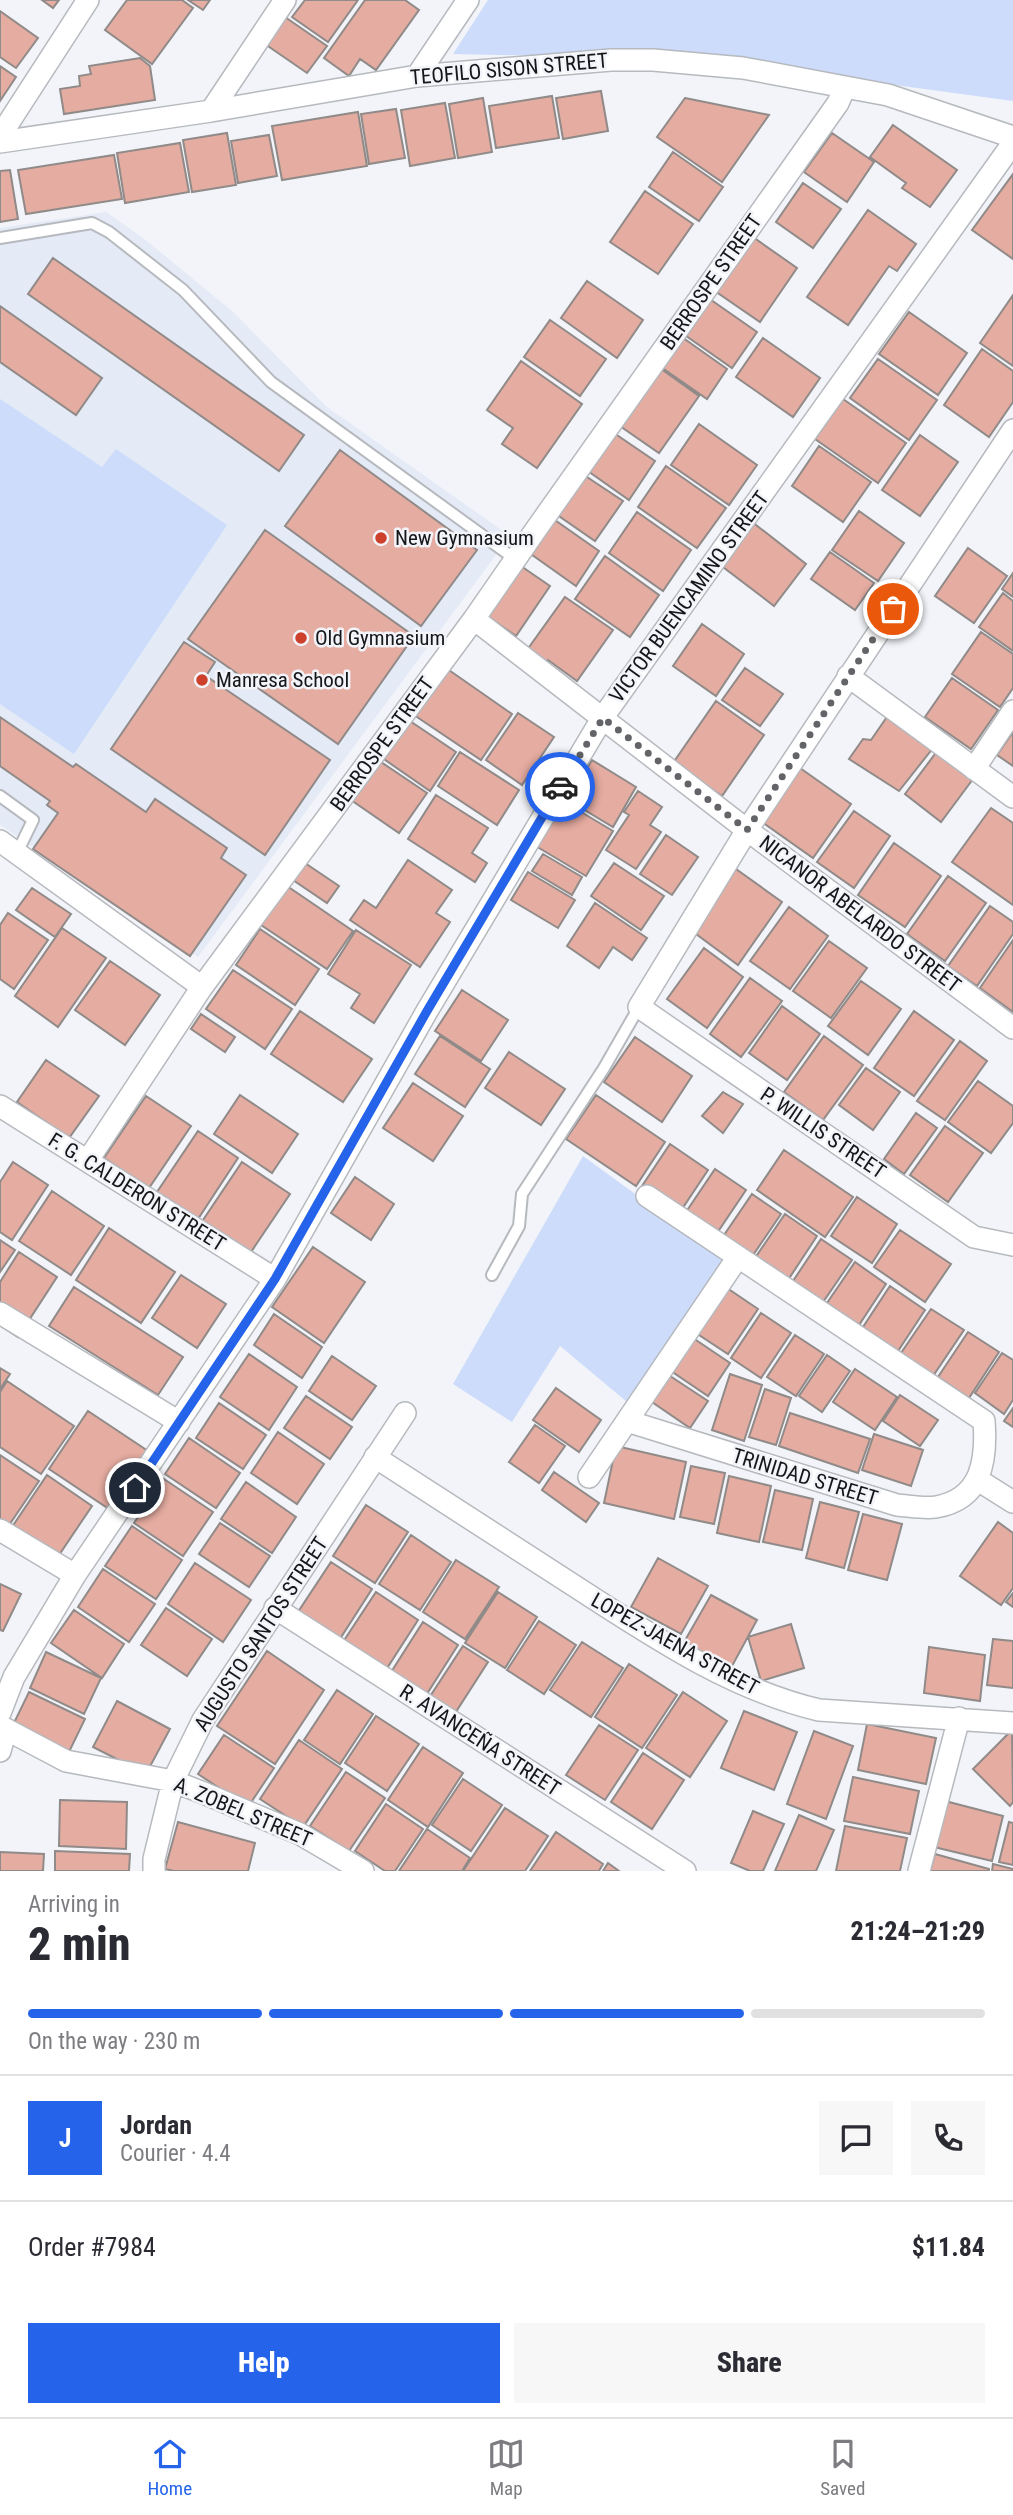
<!DOCTYPE html>
<html lang="en">
<head>
<meta charset="utf-8">
<style>
	body { margin:0; font-family:"Roboto Condensed",sans-serif; background:#f7f7f7; color:#2b2b33; height:100vh; display:flex; flex-direction:column; font-size:26px; white-space:nowrap }
	* { box-sizing:border-box; margin:0 }
	p { font-size:23px; color:#7c7c81 }
	.icon { flex:none; width:38px; height:38px; fill:none; stroke:currentColor; stroke-width:2; stroke-linecap:round; stroke-linejoin:round }
	.map { position:relative; height:1871px; overflow:hidden }
	.sheet { display:flex; flex-direction:column; background:#fff; flex:1 }
	.sheet>* { flex:none }
	.pin { position:absolute; display:grid; place-items:center; width:60px; height:60px; color:#fff; margin:-30px; border:4px solid #fff; border-radius:50%; box-shadow:0 2px 7px #0007 }
	.courier { position:absolute; display:grid; place-items:center; width:70px; height:70px; margin:-35px; border:5px solid #2563eb; border-radius:50%; background:#fff; color:#222; box-shadow:0 2px 9px #0007 }
	.headline em { font-style:normal; font-weight:800 }
	.headline div { display:flex; flex-direction:column-reverse }
	.headline { display:flex; align-items:center; justify-content:space-between; height:119px; padding:0 28px }
	h1 { font-size:46px; font-weight:800; line-height:52px }
	.bar { display:grid; grid-template-columns:repeat(4,1fr); gap:10px 7px; align-content:center; height:84px; padding:0 28px }
	.bar i { height:9px; border-radius:5px; background:#e1e1e2 }
	.bar .current { background:#2563eb }
	.bar p { grid-column:span 4 }
	.line { display:flex; align-items:center; gap:18px; padding:0 28px; border-top:2px solid #e1e1e2 }
	.line div { flex:1 }
	.round { display:grid; place-items:center; flex:none; width:74px; height:74px; border-radius:0px; background:#f7f7f7 }
	.primary-button { display:flex; gap:14px; margin-top:auto; padding:14px 28px }
	.primary-button a { flex:1; height:80px; border-radius:0px; background:#2563eb; color:#fff; font-size:28px; font-weight:800; line-height:80px; text-align:center }
	.primary-button a+a { background:#f7f7f7; color:#2b2b33 }
	.menu { display:flex; justify-content:space-around; align-items:center; height:98px; border-top:2px solid #e1e1e2; background:#fff; font-size:19px; color:#7c7c81 }
	.menu a { display:grid; justify-items:center; gap:4px }
	.menu .current { color:#2563eb }
	.map>svg:first-child { display:block }
	.built { fill:#e4eaf6 }
	.green { fill:#ccdcfa }
	.building { fill:#e5aca1; stroke:#908a89; stroke-width:2 }
	.lines { fill:none; stroke-linecap:round; stroke-linejoin:round }
	.service-casing { stroke:#b6b9be; stroke-width:14 }
	.minor-casing { stroke:#b6b9be; stroke-width:24 }
	.service { stroke:#fff; stroke-width:10 }
	.minor { stroke:#fff; stroke-width:21 }
	.done { stroke:#626467; stroke-width:7; stroke-dasharray:0 12.6 }
	.route { stroke:#2563eb; stroke-width:9 }
	.poi-dot { fill:#cc402c; stroke:#f2f4f9; stroke-width:2.5 }
	.labels { text-anchor:middle; dominant-baseline:central; stroke-width:5; stroke-linejoin:round; paint-order:stroke }
	.street-label { font-size:21px; fill:#151618; stroke:#f2f4f9 }
	.poi-label { font-size:21px; fill:#151618; stroke:#f2f4f9; text-anchor:start }
</style>
</head>
<body>
<div class="map">
<svg width="1013" height="1871" viewBox="0 0 1013 1871">
	<rect width="100%" height="100%" fill="#f2f4f9"/>
	<!-- built -->
	<path class="built" d="M106,212l37,26 89,73 95,96 183,129 -312,421 -198,-132v-597z"/>
	<!-- green -->
	<path class="green" d="M488,0h525v101l-309,-42 -251,-5z
		M0,399l102,68 14,-18 111,76 -153,229 -74,-50z
		M583,1156l147,107 -97,144 -73,-61 -48,76 -59,-38z"/>
	<!-- building -->
	<path class="building" d="M42,0h17l-6,8z
		M127,0h55l11,8 -41,56 -47,-34z
		M188,0h22l-7,10z
		M305,0h53l-30,42 -36,-25z
		M365,0h40l14,10 -43,60 -16,-11 -11,17 -25,-18z
		M0,11l38,27 -22,30 -16,-11z
		M285,17l42,29 -20,27 -42,-29z
		M140,58l10,8 5,34 -91,14 -4,-25 20,-3 -1,-10 12,-2 -2,-8z
		M0,66l16,11 -16,24z
		M601,91l7,40 -45,8 -7,-41z
		M552,96l7,42 -63,10 -7,-42z
		M483,98l9,54 -34,6 -9,-54z
		M685,98l84,17 -47,67 -65,-45z
		M445,103l10,55 -45,8 -9,-56z
		M396,109l9,49 -36,6 -8,-50z
		M358,112l9,54 -85,14 -10,-54z
		M893,125l64,45 -27,37 -28,-19 4,-5 -36,-26z
		M227,133l9,52 -44,7 -9,-52z
		M832,133l42,29 -27,40 -43,-30z
		M269,135l8,41 -39,7 -7,-42z
		M180,143l9,49 -64,11 -8,-50z
		M673,152l50,35 -24,34 -50,-34z
		M114,155l8,44 -96,15 -8,-44z
		M10,170l8,49 -18,3v-51z
		M1013,174v85l-41,-29z
		M803,183l38,26 -28,39 -37,-26z
		M645,191l48,33 -35,50 -48,-32z
		M868,210l48,34 -19,27 -8,-5 -41,59 -41,-28z
		M750,235l47,33 -37,54 -48,-33z
		M53,258l251,177 -25,36 -251,-177z
		M587,281l56,39 -26,38 -56,-40z
		M704,295l53,37 -25,36 -53,-37z
		M1013,295v71l-33,-23z
		M0,306l102,72 -26,37 -76,-53z
		M909,312l58,41 -29,42 -59,-41z
		M550,320l56,39 -26,37 -56,-39z
		M679,335l48,34 -20,30 -49,-34z
		M763,338l57,40 -27,39 -57,-40z
		M982,349l31,22v31l-24,35 -45,-32z
		M878,359l59,41 -28,40 -59,-42z
		M521,361l61,43 -45,64 -35,-24 11,-16 -26,-18z
		M657,366l42,30 -40,57 -42,-29z
		M843,399l63,44 -28,40 -63,-44z
		M699,424l58,41 -28,40 -58,-40z
		M611,431l44,30 -26,39 -44,-31z
		M920,435l38,27 -38,54 -38,-26z
		M819,446l52,36 -28,40 -51,-36z
		M340,450l137,100 -56,76 -136,-100z
		M666,466l60,42 -29,40 -59,-41z
		M581,473l42,28 -28,40 -42,-29z
		M859,511l45,32 -26,38 -46,-31z
		M637,512l54,38 -28,41 -54,-38z
		M552,518l47,33 -23,35 -48,-34z
		M751,521l55,43 -32,42 -55,-42z
		M265,530l149,106 -76,108 -150,-105z
		M968,548l39,28 -33,47 -39,-27z
		M830,552l44,31 -19,27 -44,-31z
		M605,556l54,39 -29,42 -55,-38z
		M518,564l32,22 -34,50 -32,-22z
		M1013,573v24l-11,-8z
		M1003,593l10,8v50l-34,-24z
		M565,597l48,33 -36,51 -29,-21 -3,3 -18,-13z
		M702,624l42,30 -28,42 -43,-30z
		M981,632l32,22v34l-13,19 -48,-33z
		M184,642l31,20 -9,14 124,84 -65,95 -154,-106z
		M446,668l66,46 -31,46 -67,-45z
		M745,668l38,26 -23,32 -38,-26z
		M952,678l46,32 -27,39 -46,-32z
		M716,701l48,34 -42,61 -49,-33z
		M518,713l36,24 -32,48 -36,-25z
		M889,714l44,34 -34,43 -50,-32 14,-20 8,1z
		M0,717l73,50 3,-3 70,48 9,-13 72,49 -6,10 25,17 -56,81 -157,-107 25,-36 -11,-8 3,-4 -50,-35z
		M404,717l52,35 -26,39 -52,-36z
		M1013,732v34l-16,-11z
		M938,750l35,29 -32,43 -36,-28z
		M460,752l59,38 -22,35 -59,-39z
		M378,760l49,33 -28,40 -48,-33z
		M592,760l44,27 -23,40 -45,-27z
		M800,768l51,36 -38,54 -51,-36z
		M638,791l24,16 -12,18 11,7 -25,37 -30,-19 23,-35 -5,-3z
		M436,795l52,33 -16,25 15,10 -12,19 -67,-43z
		M561,800l52,31 -27,45 -52,-31z
		M991,808l22,15v82l-61,-43z
		M854,811l36,25 -36,52 -37,-26z
		M666,835l32,22 -26,38 -32,-21z
		M894,843l47,33 -36,51 -47,-32z
		M543,854l39,23 -10,18 -40,-24z
		M408,860l44,30 -16,23 14,9 -30,45 -70,-47 14,-20 12,8z
		M302,861l37,25 -12,17 -37,-25z
		M614,863l50,33 -23,34 -50,-34z
		M736,869l46,33 -44,63 -46,-34z
		M528,872l47,28 -17,28 -47,-28z
		M948,876l38,27 -41,58 -38,-27z
		M287,886l66,45 -26,38 -66,-44z
		M32,888l39,26 -16,23 -39,-27z
		M595,903l52,35 -15,22 -19,-13 -14,21 -32,-22z
		M990,906l23,16v12l-36,52 -29,-20z
		M789,907l39,29 -38,53 -40,-28z
		M8,913l40,27 -34,49 -14,-10v-54z
		M62,928l44,30 -48,69 -43,-31z
		M260,929l59,40 -24,36 -59,-40z
		M356,930l55,35 -37,58 -23,-15 9,-14 -32,-20z
		M1013,940v72l-33,-24z
		M829,941l38,27 -36,50 -38,-27z
		M704,948l39,29 -36,51 -40,-29z
		M110,961l50,34 -35,50 -50,-35z
		M233,970l59,39 -27,40 -59,-40z
		M750,978l32,23 -41,56 -31,-23z
		M861,981l40,28 -33,46 -40,-29z
		M462,990l46,30 -27,41 -46,-30z
		M782,1006l38,28 -33,46 -38,-27z
		M300,1011l72,48 -29,43 -72,-48z
		M914,1011l40,29 -40,56 -40,-28z
		M201,1014l34,23 -10,15 -34,-23z
		M440,1036l50,33 -25,38 -50,-33z
		M824,1036l39,29 -40,55 -39,-28z
		M635,1037l57,39 -30,46 -58,-40z
		M960,1041l27,20 -42,59 -28,-19z
		M509,1052l56,37 -24,36 -56,-37z
		M46,1060l53,36 -30,42 -52,-36z
		M866,1068l34,24 -27,38 -34,-25z
		M978,1081l35,25v17l-22,30 -43,-31z
		M413,1083l50,33 -30,45 -50,-33z
		M723,1092l20,12 -20,29 -21,-17z
		M240,1095l58,39 -26,39 -58,-39z
		M596,1095l69,47 -29,44 -70,-47z
		M146,1096l45,30 -42,62 -45,-30z
		M916,1113l21,15 -33,46 -20,-15z
		M945,1126l38,27 -35,49 -38,-27z
		M198,1131l40,27 -42,64 -41,-27z
		M670,1144l38,26 -28,42 -38,-26z
		M784,1150l69,47 -28,40 -68,-47z
		M13,1162l35,23 -36,55 -12,-8v-50z
		M242,1162l48,32 -41,61 -48,-32z
		M715,1169l31,21 -31,46 -31,-21z
		M355,1177l39,27 -23,36 -40,-27z
		M52,1191l52,35 -33,49 -52,-34z
		M752,1194l29,20 -32,47 -29,-20z
		M857,1197l40,27 -25,39 -41,-27z
		M785,1214l32,22 -29,44 -33,-22z
		M109,1228l66,44 -34,51 -65,-43z
		M900,1230l51,34 -26,38 -51,-35z
		M821,1239l31,21 -29,42 -30,-21z
		M0,1240l15,10 -15,22z
		M313,1247l52,35 -41,61 -52,-36z
		M19,1252l38,25 -39,60 -18,-12v-43z
		M855,1262l31,22 -27,41 -32,-22z
		M181,1275l45,29 -29,44 -45,-30z
		M890,1286l35,24 -27,41 -35,-24z
		M74,1287l109,70 -25,38 -109,-69z
		M727,1288l31,21 -30,45 -32,-21z
		M931,1309l33,21 -31,46 -32,-23z
		M761,1313l30,20 -30,45 -30,-20z
		M274,1314l48,33 -20,31 -48,-33z
		M968,1332l31,20 -30,46 -31,-21z
		M795,1335l29,19 -28,42 -29,-19z
		M693,1338l37,25 -22,33 -37,-25z
		M1002,1353l11,7v40l-9,14 -29,-21z
		M249,1354l48,33 -28,43 -49,-33z
		M827,1355l23,16 -28,41 -23,-16z
		M332,1356l44,30 -24,34 -43,-29z
		M0,1368l10,6 -10,15z
		M855,1369l42,28 -22,33 -42,-28z
		M667,1374l41,27 -18,27 -41,-28z
		M730,1374l32,11 -18,56 -32,-11z
		M7,1381l67,45 -33,48 -41,-27v-55z
		M556,1388l45,32 -22,32 -46,-32z
		M765,1389l26,9 -15,47 -27,-8z
		M900,1395l38,25 -18,26 -37,-25z
		M306,1396l46,31 -22,32 -46,-31z
		M219,1403l47,32 -23,34 -47,-31z
		M1013,1408v19l-9,-6z
		M88,1411l60,40 -39,58 -60,-40z
		M790,1413l80,26 -12,34 -79,-27z
		M535,1425l30,21 -26,37 -30,-21z
		M278,1432l46,32 -27,40 -46,-31z
		M874,1434l49,16 -12,36 -49,-16z
		M189,1438l51,35 -24,35 -51,-34z
		M616,1446l70,16 -12,57 -70,-16z
		M0,1455l39,26 -36,53 -3,-2z
		M691,1466l34,7 -11,51 -34,-7z
		M554,1472l45,31 -13,19 -44,-32z
		M47,1475l45,31 -35,52 -45,-31z
		M729,1476l42,10 -12,56 -42,-9z
		M164,1479l49,33 -30,44 -49,-33z
		M246,1482l50,35 -24,36 -51,-34z
		M775,1490l38,9 -11,51 -39,-8z
		M820,1502l39,10 -15,56 -38,-10z
		M366,1505l42,27 -33,51 -42,-27z
		M863,1514l39,10 -15,56 -39,-10z
		M998,1522l15,11v55l-12,17 -41,-29z
		M220,1523l50,33 -21,31 -50,-33z
		M132,1526l50,34 -26,39 -51,-33z
		M411,1535l40,27 -31,48 -41,-26z
		M658,1558l50,28 -27,48 -50,-27z
		M456,1560l43,27 -34,52 -42,-27z
		M331,1562l41,27 -36,56 -42,-27z
		M195,1563l56,37 -28,42 -55,-38z
		M103,1569l52,35 -26,38 -51,-35z
		M0,1584l21,10 -18,37 -3,-1z
		M376,1592l42,28 -36,56 -43,-28z
		M498,1592l39,25 -32,51 -40,-25z
		M1013,1593v14l-7,-5z
		M711,1595l46,25 -26,48 -47,-26z
		M166,1608l46,31 -25,37 -46,-31z
		M74,1610l50,34 -22,34 -51,-35z
		M539,1621l37,24 -32,49 -37,-24z
		M423,1622l35,23 -35,55 -35,-23z
		M791,1624l13,44 -43,13 -13,-44z
		M993,1639l20,2v47l-26,-3z
		M582,1642l41,26 -32,49 -41,-27z
		M463,1646l25,16 -36,56 -25,-17z
		M929,1647l56,8 -5,46 -56,-8z
		M267,1651l57,39 -49,74 -58,-38z
		M46,1652l55,26 -17,36 -54,-26z
		M629,1664l48,31 -35,53 -47,-31z
		M337,1690l36,24 -33,50 -36,-24z
		M29,1692l56,27 -17,35 -56,-27z
		M683,1692l44,29 -37,56 -44,-29z
		M117,1701l53,28 -24,45 -53,-27z
		M744,1711l53,21 -23,58 -53,-22z
		M376,1716l43,28 -32,47 -42,-28z
		M867,1724l69,14 -10,46 -68,-14z
		M599,1725l39,25 -33,50 -39,-25z
		M1012,1730l1,72 -3,4 -37,-37z
		M814,1731l39,15 -27,73 -39,-15z
		M224,1735l50,33 -26,39 -50,-33z
		M299,1740l43,29 -39,58 -43,-28z
		M423,1747l40,26 -35,54 -40,-27z
		M643,1753l41,27 -32,49 -41,-27z
		M346,1772l39,26 -36,53 -39,-25z
		M853,1777l66,14 -9,43 -66,-13z
		M463,1779l39,26 -31,46 -39,-26z
		M60,1800l67,2 -1,47 -67,-3z
		M945,1801l58,15 -11,45 -58,-14z
		M386,1804l37,25 -28,42h-10l-30,-20z
		M505,1808l43,28 -23,35h-62z
		M753,1811l31,13 -21,47h-13l-19,-8z
		M799,1815l35,15 -18,41h-41z
		M178,1822l77,21 -7,28h-74l-9,-2z
		M1009,1822l4,1v42l-14,-3z
		M845,1826l62,12 -7,33h-64z
		M427,1829l43,29 -8,13h-63z
		M556,1832l47,32 -4,7h-69z
		M55,1851l75,3 -1,17h-74z
		M0,1852l44,2 -1,17h-43z
		M935,1854l54,15v2h-59z
		M608,1863l11,8h-16z
		M993,1864l20,5v2h-21z"/>
	<g class="lines">
		<!-- service casing -->
		<g class="service-casing">
			<path id="service" d="M0,238l92,-15 17,9 74,58 88,92 244,177
				M0,796l33,24 -16,33
				M492,1275l27,-49 3,-32 82,-126 35,-61"/>
		</g>
		<!-- minor casing -->
		<g class="minor-casing">
			<path id="minor" d="M417,76l51,-76
				M211,111l74,-111
				M0,136l88,-136
				M0,142l211,-31 206,-35 194,-16h42l90,8 145,27 125,42
				M1013,430l-266,400 -108,177 335,230 39,8
				M474,619l273,211 266,198
				M848,676l165,121
				M974,769l39,-58
				M0,841l202,146
				M0,1106l275,173
				M88,1160l114,-173 272,-368 63,-91 301,-425 7,-16
				M0,1313l179,109
				M627,1421l270,84c13,1 27,4 39,2 46,-8 51,-47 48,-86l-337,-225
				M375,1457c66,42 132,85 198,128 76,49 156,104 246,125l194,13
				M589,1477l149,-220
				M978,1480l35,22
				M0,1530l75,45
				M275,1608l410,263
				M0,1713l14,-36 61,-102 200,-296 152,-268 176,-294 410,-574
				M0,1726l66,35 107,20 28,11 99,42 63,37
				M0,1751l6,-22
				M154,1871v-12l19,-78 30,-61 202,-307
				M919,1871l40,-153"/>
		</g>
		<!-- service -->
		<use href="#service" class="service"/>
		<!-- minor -->
		<use href="#minor" class="minor"/>
	</g>
	<g class="lines">
		<!-- done -->
		<path class="done" d="M560,787l43,-69 144,112 146,-221"/>
		<!-- route -->
		<path class="route" d="M135,1488l140,-209 152,-268 133,-224"/>
	</g>
	<!-- markers -->
	<g class="poi-dot">
		<circle cx="381" cy="538" r="7"/>
		<circle cx="301" cy="638" r="7"/>
		<circle cx="202" cy="680" r="7"/>
	</g>
	<g class="labels">
		<!-- street labels -->
		<g class="street-label">
			<text transform="translate(509 69) rotate(-5)">TEOFILO SISON STREET</text>
			<text transform="translate(711 282) rotate(-55)">BERROSPE STREET</text>
			<text transform="translate(689 597) rotate(-54)">VICTOR BUENCAMINO STREET</text>
			<text transform="translate(382 744) rotate(-54)">BERROSPE STREET</text>
			<text transform="translate(860 914) rotate(37)">NICANOR ABELARDO STREET</text>
			<text transform="translate(823 1133) rotate(34)">P. WILLIS STREET</text>
			<text transform="translate(137 1192) rotate(32)">F. G. CALDERON STREET</text>
			<text transform="translate(805 1477) rotate(17)">TRINIDAD STREET</text>
			<text transform="translate(261 1634) rotate(-57)">AUGUSTO SANTOS STREET</text>
			<text transform="translate(675 1644) rotate(29)">LOPEZ-JAENA STREET</text>
			<text transform="translate(480 1740) rotate(33)">R. AVANCEÑA STREET</text>
			<text transform="translate(243 1812) rotate(23)">A. ZOBEL STREET</text>
		</g>
		<!-- poi labels -->
		<g class="poi-label">
			<text x="395" y="538">New Gymnasium</text>
			<text x="315" y="638">Old Gymnasium</text>
			<text x="216" y="680">Manresa School</text>
		</g>
	</g>
</svg>
<div class="pin" style="left:893px;top:609px;background:#ea580c"><svg class="icon" aria-label="bag" viewBox="0 0 24 24"><path d="M5 8h14l-1 12H6zM9 8a3 3 0 0 1 6 0"/></svg></div>
<div class="pin" style="left:135px;top:1488px;background:#1f2937"><svg class="icon" aria-label="home" viewBox="0 0 24 24"><path d="M3 11l9-7 9 7M6 9v11h12V9"/></svg></div>
<div class="courier" style="left:560px;top:787px"><svg class="icon" aria-label="car" viewBox="0 0 24 24"><path d="M5 17H2v-5l4-1 3-4h7l3 4 3 1v5h-3M9 17h6M6 11h13"/><circle cx="7" cy="17" r="2"/><circle cx="17" cy="17" r="2"/></svg></div>
</div>
<section class="sheet">
<div class="headline"><div><h1>2 min</h1><p>Arriving in</p></div><em>21:24–21:29</em></div>
<div class="bar"><i class="current"></i><i class="current"></i><i class="current"></i><i></i><p>On the way · 230 m</p></div>
<div class="line" style="height:126px"><b class="round" style="background:#2563eb;color:#fff">J</b><div><b>Jordan</b><p>Courier · 4.4</p></div><a class="round"><svg class="icon" aria-label="chat" viewBox="0 0 24 24"><path d="M4 5h16v11H9l-5 4z"/></svg></a><a class="round"><svg class="icon" aria-label="phone" viewBox="0 0 24 24"><path d="M5 4h4l2 5-3 2q2 4 5 5l2-3 5 2v4C11 20 4 13 5 4z"/></svg></a></div>
<div class="line" style="height:91px"><div>Order #7984</div><b>$11.84</b></div>
<div class="primary-button"><a>Help</a><a>Share</a></div>
</section>
<nav class="menu">
<a class="current"><svg class="icon" aria-label="home" viewBox="0 0 24 24"><path d="M3 11l9-7 9 7M6 9v11h12V9"/></svg>Home</a>
<a><svg class="icon" aria-label="map" viewBox="0 0 24 24"><path d="M3 6l6-2 6 2 6-2v14l-6 2-6-2-6 2zM9 4v14M15 6v14"/></svg>Map</a>
<a><svg class="icon" aria-label="saved" viewBox="0 0 24 24"><path d="M7 4h10v16l-5-4-5 4z"/></svg>Saved</a>
</nav>
</body>
</html>
